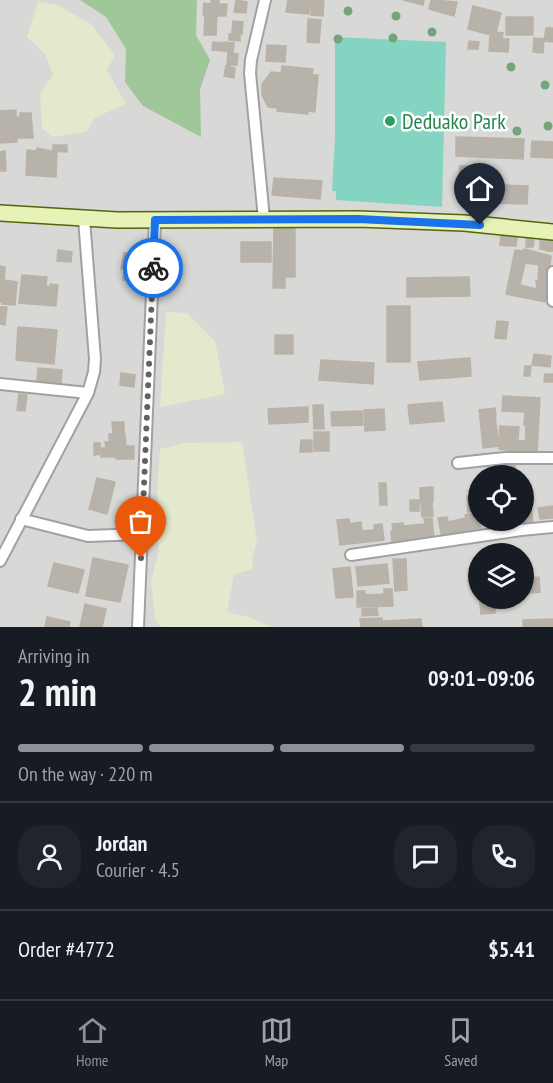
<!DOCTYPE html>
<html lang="en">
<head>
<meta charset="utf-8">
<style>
	body { margin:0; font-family:"PT Sans Narrow",sans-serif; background:#20242c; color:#f1f3f6; height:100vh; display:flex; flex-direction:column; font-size:22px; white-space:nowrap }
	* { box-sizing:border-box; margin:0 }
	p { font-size:20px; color:#9ea1a6 }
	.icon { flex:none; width:33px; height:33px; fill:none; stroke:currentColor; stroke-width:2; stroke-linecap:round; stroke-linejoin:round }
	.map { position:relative; height:627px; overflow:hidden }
	.side { display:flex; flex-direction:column; background:#171b24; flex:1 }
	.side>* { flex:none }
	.tools { position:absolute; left:468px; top:465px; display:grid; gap:12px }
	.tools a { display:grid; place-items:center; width:66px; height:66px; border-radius:50%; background:#171b24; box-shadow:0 2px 4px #0004; font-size:30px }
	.pin { position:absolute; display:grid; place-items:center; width:51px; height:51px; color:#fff; margin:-62px -26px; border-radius:50% 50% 50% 0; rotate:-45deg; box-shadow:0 0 6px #0007 }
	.pin .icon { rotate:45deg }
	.courier { position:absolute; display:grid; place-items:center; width:60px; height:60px; margin:-30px; border:4px solid #1a73e8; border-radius:50%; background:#fff; color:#222; box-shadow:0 2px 8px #0007 }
	.head em { font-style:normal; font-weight:600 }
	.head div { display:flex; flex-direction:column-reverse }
	.head { display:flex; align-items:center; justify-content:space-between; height:102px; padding:0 18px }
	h1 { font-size:39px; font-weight:600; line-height:45px }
	.bar { display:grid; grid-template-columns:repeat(4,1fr); gap:9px 6px; align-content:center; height:72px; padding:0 18px }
	.bar i { height:8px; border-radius:4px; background:#363941 }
	.bar .selected { background:#8c9099 }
	.bar p { grid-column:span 4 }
	.line { display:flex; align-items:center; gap:15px; padding:0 18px; border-top:2px solid #363941 }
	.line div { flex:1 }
	.round { display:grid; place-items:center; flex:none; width:63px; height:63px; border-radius:24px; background:#20242c }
	.dock { display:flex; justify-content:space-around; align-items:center; height:84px; border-top:2px solid #363941; background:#171b24; font-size:16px; color:#9ea1a6 }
	.dock a { display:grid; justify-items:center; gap:3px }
	.dock .selected { color:#8c9099 }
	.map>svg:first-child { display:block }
	.residential { fill:#d8d8d7; fill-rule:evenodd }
	.farmland { fill:#e3e9cd }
	.forest { fill:#a0c799 }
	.pitch { fill:#85d4c1 }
	.building { fill:#b7b2aa; stroke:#bbb2a5; stroke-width:1.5; fill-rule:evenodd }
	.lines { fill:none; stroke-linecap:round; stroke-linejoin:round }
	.street-casing { stroke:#a1a1a1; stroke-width:14 }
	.secondary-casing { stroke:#4f650e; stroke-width:18 }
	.street { stroke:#fff; stroke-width:10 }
	.secondary { stroke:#e7f2b7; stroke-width:15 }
	.tree { fill:#75a47b }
	.done { stroke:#636260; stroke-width:6; stroke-dasharray:0 10.8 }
	.route { stroke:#1a73e8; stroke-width:8 }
	.leisure-dot { fill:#2e9e5b; stroke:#fff; stroke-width:2 }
	.labels { text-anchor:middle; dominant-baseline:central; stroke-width:5; stroke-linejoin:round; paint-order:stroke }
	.leisure-label { font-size:22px; fill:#27864d; stroke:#fff; text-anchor:start }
</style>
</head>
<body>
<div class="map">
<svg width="553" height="627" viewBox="0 0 553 627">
	<rect width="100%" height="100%" fill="#ebe9e1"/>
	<!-- residential -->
	<path class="residential" d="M0,0h553v627h-553zM478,476h46v44h-46zM478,554h46v44h-46z"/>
	<!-- farmland -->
	<path class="farmland" d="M38,2l19,3 34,19 24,31 -8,15 19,34 -32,14 -7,14 -34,5 -11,-9 -2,-35 13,-18 -8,-21 -18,-17z
		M166,312l21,1 28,28 10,53 -65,13z
		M242,442l15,99 -5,18 1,10 -19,5 -7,38 22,5 23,10h-111l-6,-9 -4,-37 8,-31 -2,-20 3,-16 -3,-22 3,-43 24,-6z"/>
	<!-- forest -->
	<path class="forest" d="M80,0h117l-1,35 14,25 -10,29 1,48 -58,-31 -18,-24 1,-33 -20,-32z"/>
	<!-- pitch -->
	<path class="pitch" d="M335,37l111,5 -4,165 -106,-7v-9h-4l3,-53z"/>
	<!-- building -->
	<path class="building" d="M211,0h8v4h8l-1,12 -23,-1 1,-12 7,1z
		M236,0l11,2 -1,11 -12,-1z
		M288,0h23l-2,14 -23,-2z
		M312,0h12l-1,16 -12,-1z
		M403,0h21l-1,5z
		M431,0l26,2 -3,14 -25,-7z
		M473,6l28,7 -6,23 -27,-7z
		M205,15l12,1 -1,19h-12z
		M506,17h27v18h-27z
		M308,19l13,1 -2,23 -12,-1z
		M233,21l10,1 -1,12 -10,-1z
		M546,28h7v14l-9,-1z
		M496,32l7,1 -1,6h7l-1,13 -19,-1 1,-15 6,1z
		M229,34l11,1v6l-11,-1z
		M534,38l10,1 -1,14 -10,-1z
		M469,41l10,1 -1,7h-10z
		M213,42l11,1v8l-12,-1z
		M224,42l10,1 -1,9 -9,-1z
		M267,45l19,1 -1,16 -19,-1z
		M228,53l10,1 -1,11h-10z
		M226,66l9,2 -1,10 -10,-2z
		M282,66l31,3 -1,6h6l-3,37 -7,-1v3l-31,-3 1,-3 -10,-1 -6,-12v-11l9,-12 10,1z
		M16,110v7h4v-4h11l2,25h-16v4l-17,1v-32z
		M456,137l68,2 -1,20 -67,-3z
		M532,141l21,1v16l-22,-1z
		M53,145h14v7l-14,-1z
		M37,148l20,4 -1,25 -30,-2 1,-25 10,1z
		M5,151l1,20h-6v-19z
		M460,166h18l-1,18 51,2 -1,18 -69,-2z
		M274,178l48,3 -2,18 -48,-4z
		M274,228h21v49h-10v11h-12z
		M501,235h8l-1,11 -8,-1z
		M509,237h8l-1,9h-8z
		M526,238l8,1 -1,8h-7z
		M540,240l7,1 -1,9 -6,-1z
		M547,241h6v10h-7z
		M241,242h30v20h-30z
		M524,249l27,7 -5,46 -40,-8 9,-44 8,1zM525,263l14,2 -1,16h-2l1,8 -17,-4z
		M58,250l14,2 -1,10 -14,-1z
		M124,253h12l-1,27h-12l1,-11h-3z
		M0,266l5,1 -2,35h-3z
		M22,275l25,2 -1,9 4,1v-3l8,1 -2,21 -37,-3z
		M469,277l1,19 -63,1v-19z
		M4,280l13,2 -2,23 -13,-1z
		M387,306h23v56h-23z
		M0,307h7l-2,18 -5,-1z
		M497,321l11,1 -2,17 -11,-1z
		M18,327l39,3 -3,34 -38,-4z
		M275,335h18v19h-18z
		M534,354l17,2 -1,11 -18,-2z
		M470,358l1,18 -51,4 -2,-18z
		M321,360l53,3 -1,21 -54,-4z
		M525,366h6l-1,10h-6z
		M38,368l24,2 -1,13 -24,-2z
		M121,373l14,2 -1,12 -14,-2z
		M545,374h8v8h-9z
		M19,394l8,1 -2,16 -8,-1z
		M503,396l37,2 -3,56h-12l1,-29h-2l1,-13 -23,-1z
		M442,402l2,19 -34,3 -2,-19z
		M313,405h10l1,24h-10z
		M308,407v15l-39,2 -1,-15z
		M495,408l1,8 -16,2 -1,-8z
		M384,409l1,21 -20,1 -1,-21z
		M362,411l1,14 -31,1 -1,-14z
		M495,416l4,30 -16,2 -3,-30z
		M112,422h12v11h-11z
		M500,426l19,1 -1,12 -19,-1z
		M314,432h15v19h-15z
		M109,434h16l1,12h8v13h-18v-2h-15v-9h5l-1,-6h4z
		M500,439h7v11l-8,-1z
		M301,440h11v12h-12z
		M508,440l17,1v12l-18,-1z
		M94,443h6v11l-6,1z
		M515,465l1,9 -10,2 -2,-10z
		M504,467l1,9h-16l-1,-7z
		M97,478l18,4 -8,32 -18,-5z
		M379,483h7l1,22h-7z
		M433,487v15l-13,1v-15z
		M478,495v16l-10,1 -1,-16z
		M410,500h9v11h-9z
		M421,503h11l1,13 -11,1z
		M531,504l2,19 -10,1 -1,-2 -31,4v-6h33v-15z
		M553,506v12l-13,1 -2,-11z
		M478,512l3,19 -39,7 -4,-20 9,-1 1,5 18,-4 -1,-3z
		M432,518l2,22 -42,5 -1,-14h2l-1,-7 11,-1v3l22,-2 -1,-5z
		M349,519l1,5 11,-2 1,9 12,-1v-5l8,-1 2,16 -44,5 -3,-25z
		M93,558l35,7 -8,37 -34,-6z
		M393,559h13l1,31 -12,1z
		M54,563l30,7 -6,23 -30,-7z
		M387,564l2,19 -31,3 -2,-19z
		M350,567l3,30 -17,1 -3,-29z
		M539,577l1,15 -16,2v-12h7v-4z
		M384,589h8l1,17 -36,1v-16h8v4l19,-1z
		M479,598h12l1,6 -12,1z
		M494,603l1,10 -14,1 -1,-9z
		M85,604l21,5 -4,18h-22z
		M377,608l1,7 -16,1v-7z
		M47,617l23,5 -1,5h-24z
		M382,618l1,9h-22l-1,-8z
		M421,619l1,8h-38v-6z
		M553,619v8h-30v-7z"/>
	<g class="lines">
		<!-- street casing -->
		<g class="street-casing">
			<path id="street" d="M264,219l-14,-146 1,-13 14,-60
				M553,272v29
				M0,384l88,9
				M458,463l47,-5h48
				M21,519l67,17 54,-2
				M351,555l170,-25 32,-3
				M0,561l88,-168 6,-21 1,-13 -11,-140
				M138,627l17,-407"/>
		</g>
		<!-- secondary casing -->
		<g class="secondary-casing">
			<path id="secondary" d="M0,213l117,7 241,-1 106,4 89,9"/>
		</g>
		<!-- street -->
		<use href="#street" class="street"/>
		<!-- secondary -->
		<use href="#secondary" class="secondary"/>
	</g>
	<!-- trees -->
	<g class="tree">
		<circle cx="348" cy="11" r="4.5"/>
		<circle cx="396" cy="16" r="4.5"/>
		<circle cx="432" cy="32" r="4.5"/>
		<circle cx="393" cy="38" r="4.5"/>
		<circle cx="338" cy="39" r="4.5"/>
		<circle cx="511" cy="67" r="4.5"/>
		<circle cx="545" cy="85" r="4.5"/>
		<circle cx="548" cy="126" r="4.5"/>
		<circle cx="517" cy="131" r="4.5"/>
	</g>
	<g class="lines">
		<!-- done -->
		<path class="done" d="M141,558l12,-290"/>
		<!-- route -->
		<path class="route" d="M153,268l2,-48 203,-1 122,6"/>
	</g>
	<!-- markers -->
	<circle class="leisure-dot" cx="390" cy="121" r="6"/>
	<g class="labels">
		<!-- leisure labels -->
		<g class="leisure-label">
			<text x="402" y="121">Deduako Park</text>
		</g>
	</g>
</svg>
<div class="tools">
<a><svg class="icon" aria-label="locate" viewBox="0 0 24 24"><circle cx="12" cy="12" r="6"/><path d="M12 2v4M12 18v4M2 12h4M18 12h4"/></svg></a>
<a><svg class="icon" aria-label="layers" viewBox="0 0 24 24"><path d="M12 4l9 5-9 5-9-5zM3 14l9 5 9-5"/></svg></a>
</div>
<div class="pin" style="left:141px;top:558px;background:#ea580c"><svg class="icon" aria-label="bag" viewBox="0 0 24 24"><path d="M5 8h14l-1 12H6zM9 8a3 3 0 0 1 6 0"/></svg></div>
<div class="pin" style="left:480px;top:225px;background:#1f2937"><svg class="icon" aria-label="home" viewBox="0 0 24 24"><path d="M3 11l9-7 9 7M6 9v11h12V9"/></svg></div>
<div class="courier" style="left:153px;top:268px"><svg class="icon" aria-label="bike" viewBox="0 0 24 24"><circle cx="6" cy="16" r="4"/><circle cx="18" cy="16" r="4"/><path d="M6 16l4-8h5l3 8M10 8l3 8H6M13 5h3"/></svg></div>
</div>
<section class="side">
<div class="head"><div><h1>2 min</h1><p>Arriving in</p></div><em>09:01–09:06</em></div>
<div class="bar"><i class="selected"></i><i class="selected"></i><i class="selected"></i><i></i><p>On the way · 220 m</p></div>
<div class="line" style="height:108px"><a class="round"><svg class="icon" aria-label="person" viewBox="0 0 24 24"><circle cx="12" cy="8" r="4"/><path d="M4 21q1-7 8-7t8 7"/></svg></a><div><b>Jordan</b><p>Courier · 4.5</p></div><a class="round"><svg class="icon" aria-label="chat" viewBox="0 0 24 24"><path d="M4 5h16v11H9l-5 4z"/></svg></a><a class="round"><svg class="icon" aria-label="phone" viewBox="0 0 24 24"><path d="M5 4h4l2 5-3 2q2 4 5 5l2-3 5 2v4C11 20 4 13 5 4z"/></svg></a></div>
<div class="line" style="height:78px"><div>Order #4772</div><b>$5.41</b></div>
</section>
<nav class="dock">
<a class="selected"><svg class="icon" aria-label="home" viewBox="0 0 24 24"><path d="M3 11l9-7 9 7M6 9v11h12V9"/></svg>Home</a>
<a><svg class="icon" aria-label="map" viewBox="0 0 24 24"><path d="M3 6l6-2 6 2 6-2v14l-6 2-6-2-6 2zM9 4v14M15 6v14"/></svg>Map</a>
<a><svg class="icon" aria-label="saved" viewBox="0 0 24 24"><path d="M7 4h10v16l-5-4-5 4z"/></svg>Saved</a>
</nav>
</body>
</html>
